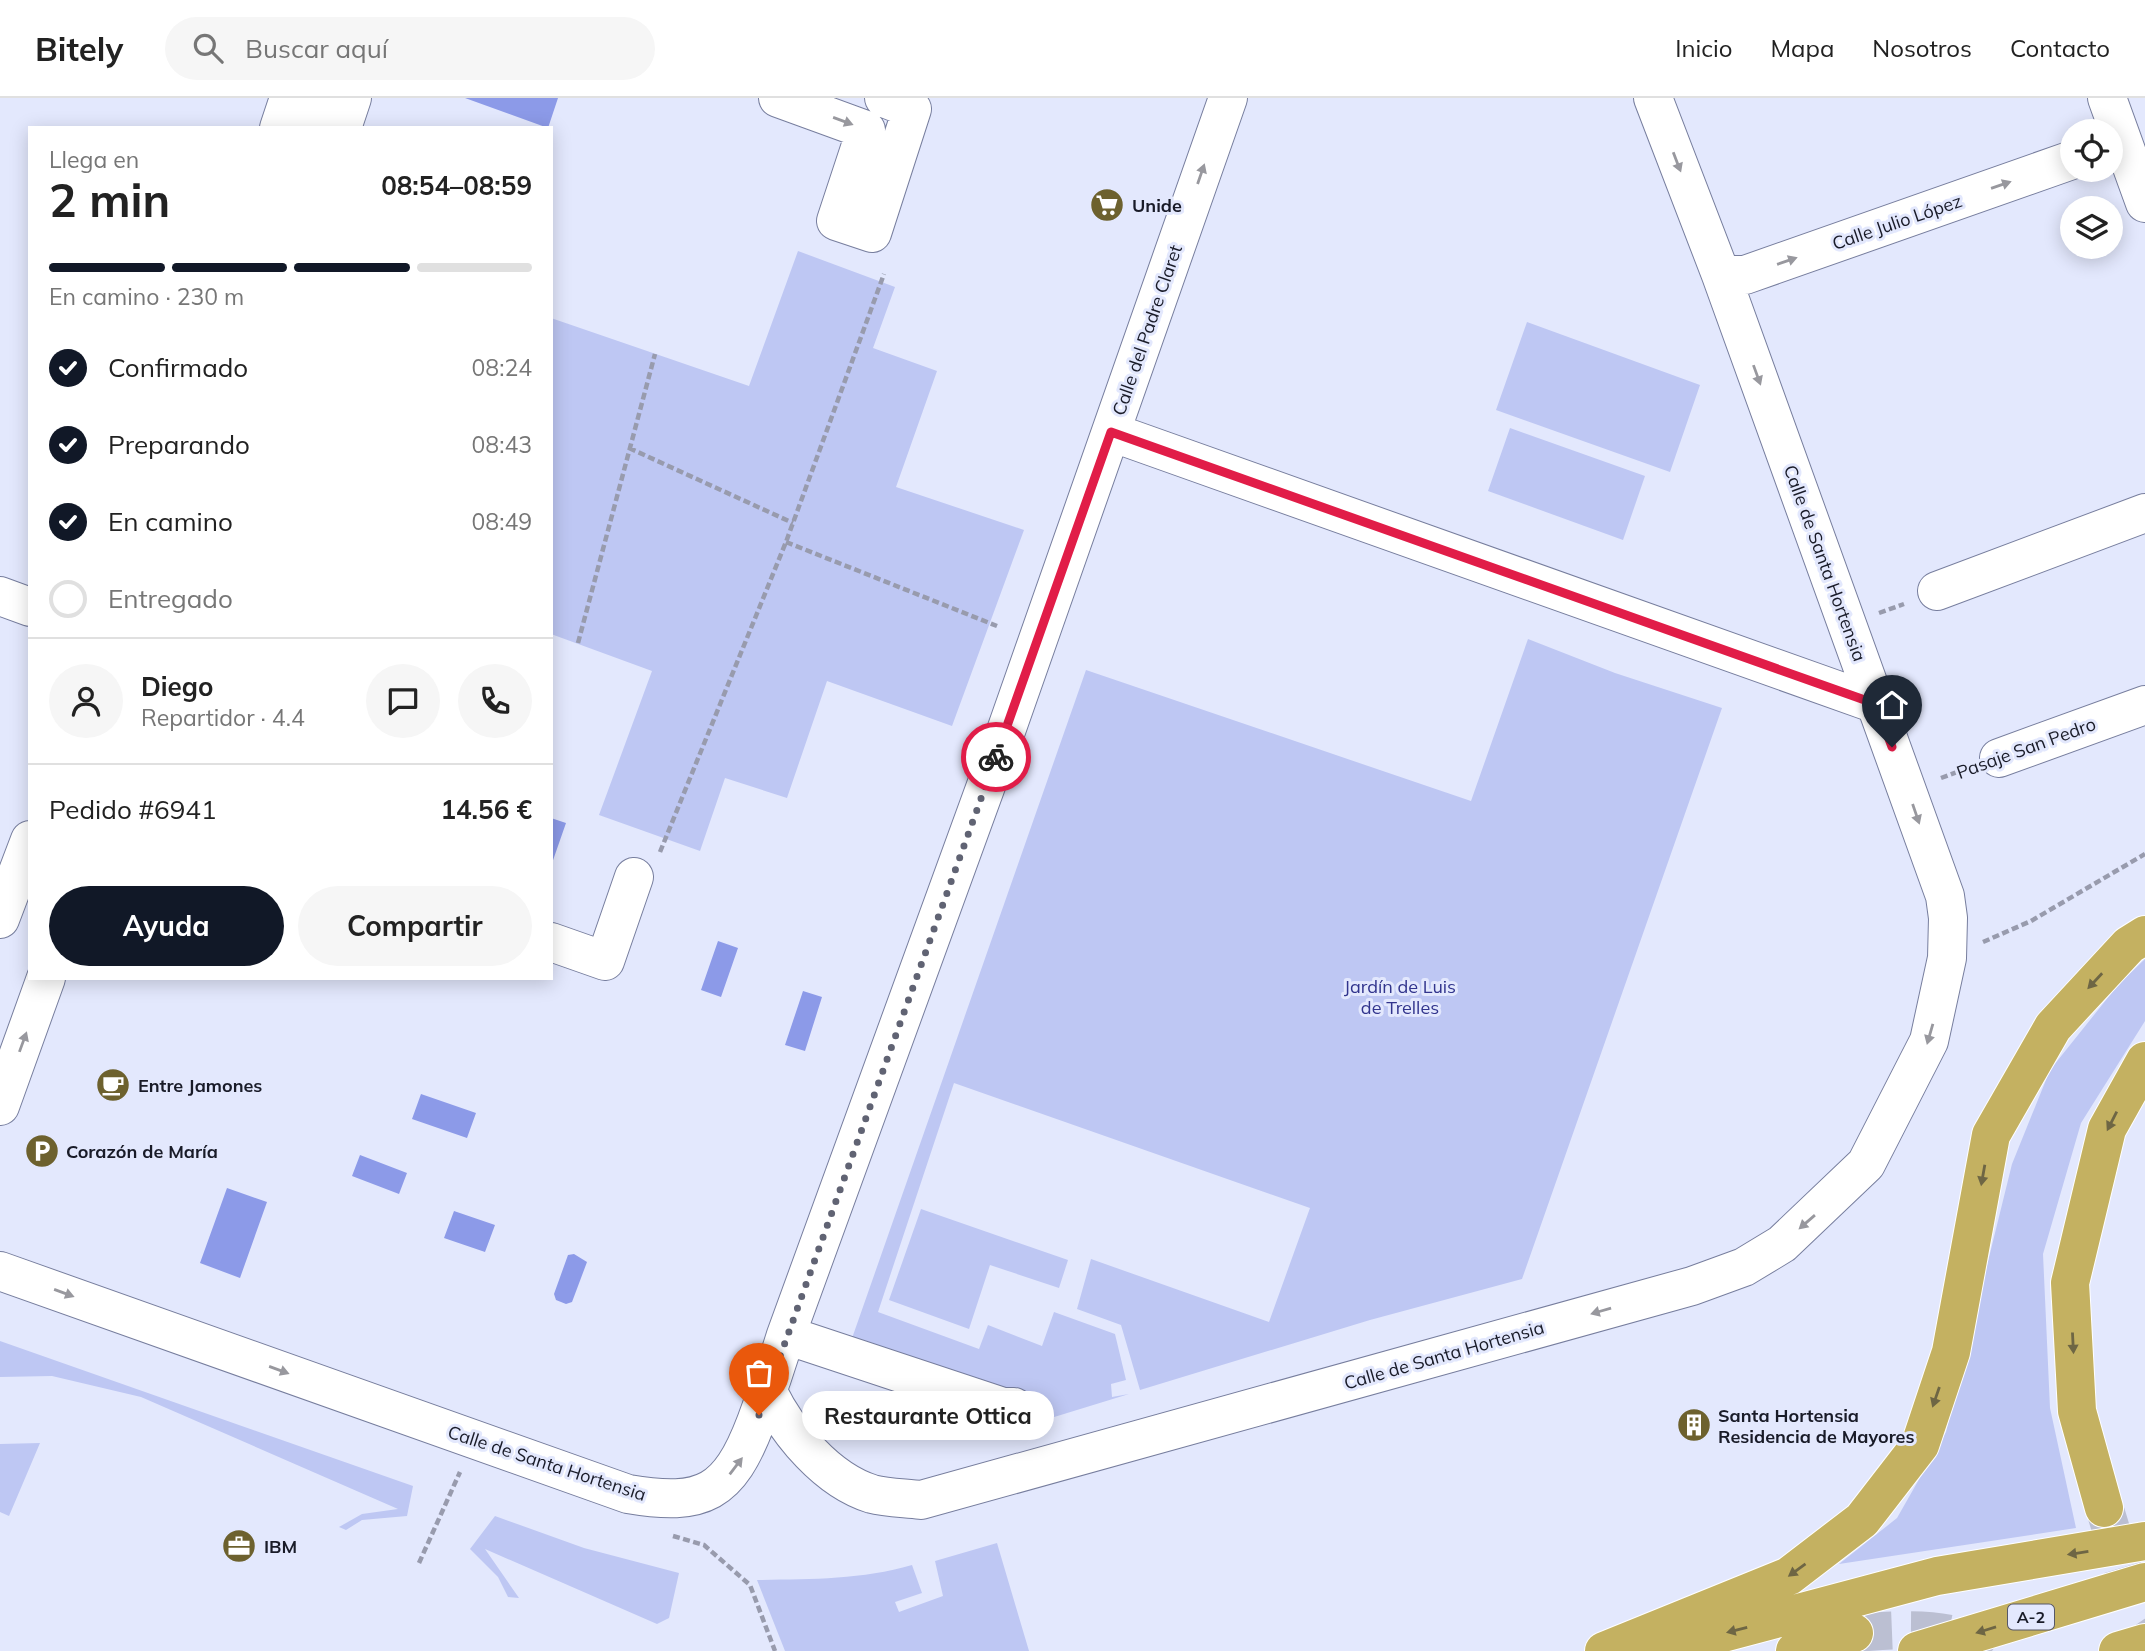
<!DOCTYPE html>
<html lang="es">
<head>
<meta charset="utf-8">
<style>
	body { margin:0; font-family:Mulish,sans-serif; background:#f6f6f6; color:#222; height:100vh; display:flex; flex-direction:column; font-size:26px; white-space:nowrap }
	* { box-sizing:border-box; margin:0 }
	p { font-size:23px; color:#767676 }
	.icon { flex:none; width:38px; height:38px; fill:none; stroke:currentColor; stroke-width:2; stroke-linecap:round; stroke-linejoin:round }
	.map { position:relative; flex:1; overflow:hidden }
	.side { position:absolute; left:28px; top:28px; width:525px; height:854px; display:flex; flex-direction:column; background:#fff; border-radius:0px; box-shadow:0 4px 18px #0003 }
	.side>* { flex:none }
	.fabs { position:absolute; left:2060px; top:21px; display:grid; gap:14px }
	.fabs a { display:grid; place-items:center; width:63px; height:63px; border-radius:50%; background:#fff; box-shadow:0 4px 18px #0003; font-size:35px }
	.pin { position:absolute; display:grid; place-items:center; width:60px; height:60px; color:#fff; margin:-72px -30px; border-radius:50% 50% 50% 0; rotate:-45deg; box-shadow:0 0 7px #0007 }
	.pin .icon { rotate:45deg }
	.courier { position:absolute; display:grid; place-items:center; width:70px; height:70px; margin:-35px; border:5px solid #e11d48; border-radius:50%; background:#fff; color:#222; box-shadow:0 2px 9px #0007 }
	.bubble { position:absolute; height:49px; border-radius:24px; background:#fff; box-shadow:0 4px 18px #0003; font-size:23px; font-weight:700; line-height:49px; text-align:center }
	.head em { font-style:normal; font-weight:700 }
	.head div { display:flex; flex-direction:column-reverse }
	.head { display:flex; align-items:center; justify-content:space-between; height:119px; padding:0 21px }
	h1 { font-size:46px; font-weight:700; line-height:52px }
	.bar { display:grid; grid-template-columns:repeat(4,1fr); gap:10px 7px; align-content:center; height:84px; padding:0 21px }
	.bar i { height:9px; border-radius:5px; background:#e0e0e0 }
	.bar .current { background:#111827 }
	.bar p { grid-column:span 4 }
	.line { display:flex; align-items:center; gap:18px; padding:0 21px; border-top:2px solid #e0e0e0 }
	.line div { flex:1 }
	.round { display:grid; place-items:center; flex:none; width:74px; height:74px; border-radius:37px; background:#f6f6f6 }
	ol { padding:0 21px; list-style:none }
	li { display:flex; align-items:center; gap:21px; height:77px }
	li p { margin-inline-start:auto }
	li .icon { padding:7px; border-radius:50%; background:#111827; color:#fff; stroke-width:4 }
	li:last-child { color:#767676 }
	li i { width:38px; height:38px; border:4px solid #e0e0e0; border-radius:50% }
	.cta { display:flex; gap:14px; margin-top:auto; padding:14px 21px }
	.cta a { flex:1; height:80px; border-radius:42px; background:#111827; color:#fff; font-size:28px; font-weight:700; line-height:80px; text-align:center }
	.cta a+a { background:#f6f6f6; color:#222 }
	header { display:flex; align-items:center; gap:42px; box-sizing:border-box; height:98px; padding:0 35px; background:#fff; border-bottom:2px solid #e0e0e0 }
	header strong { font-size:33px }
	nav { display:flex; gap:38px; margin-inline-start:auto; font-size:24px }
	.search { width:490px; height:63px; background:#f6f6f6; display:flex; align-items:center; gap:18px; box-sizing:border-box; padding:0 24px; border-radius:38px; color:#767676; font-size:26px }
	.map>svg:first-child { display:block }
	.green { fill:#bec7f3 }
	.water { fill:#8c9ae8 }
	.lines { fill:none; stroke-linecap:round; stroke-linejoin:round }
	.highway-tunnel { stroke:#bbbfd2; stroke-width:38; stroke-dasharray:38 19; stroke-linecap:butt }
	.minor-casing { stroke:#777e9e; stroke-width:40 }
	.highway-casing { stroke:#fff; stroke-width:40 }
	.path { stroke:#989bad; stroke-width:4.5; stroke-dasharray:7 3.5; stroke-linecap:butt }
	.minor { stroke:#fff; stroke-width:38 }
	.highway { stroke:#c4b161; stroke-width:38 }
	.oneway { fill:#98989e }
	.oneway2 { fill:#6e6644 }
	.done { stroke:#606373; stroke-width:7; stroke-dasharray:0 12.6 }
	.route { stroke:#e11d48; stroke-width:9 }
	.labels { text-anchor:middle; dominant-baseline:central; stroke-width:6; stroke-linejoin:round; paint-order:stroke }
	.shield { fill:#e3e8fd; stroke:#565868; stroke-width:2 }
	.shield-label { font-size:16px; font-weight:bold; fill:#191b28 }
	.poi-label { font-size:18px; font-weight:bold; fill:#191b28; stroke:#e3e8fd; text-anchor:start }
	.street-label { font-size:18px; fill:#191b28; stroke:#e3e8fd }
	.park-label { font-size:18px; fill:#31348d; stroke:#e3e8fd }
</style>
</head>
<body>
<header>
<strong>Bitely</strong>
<div class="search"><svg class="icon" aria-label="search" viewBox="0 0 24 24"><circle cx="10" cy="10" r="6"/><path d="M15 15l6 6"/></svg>Buscar aquí</div>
<nav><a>Inicio</a><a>Mapa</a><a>Nosotros</a><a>Contacto</a></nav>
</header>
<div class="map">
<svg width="2145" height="1553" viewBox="0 0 2145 1553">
	<rect width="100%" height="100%" fill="#e3e8fd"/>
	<!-- green -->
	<path class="green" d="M798,153l97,36 -22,61 64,23 -41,116 128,43 -72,196 -125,-45 -40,117 -62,-20 -25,73 -101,-36 53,-144 -101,-37v-316l198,68z
		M1527,224l173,63 -30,87 -174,-62z
		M1510,330l135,48 -22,64 -135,-49z
		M1528,541l87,34 107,35 -200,571 -152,41 -230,70 -19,-65 -44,-16 14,-50 178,63 41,-114 -356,-125 -76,229 101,37 9,-24 54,21 12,-34 61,22 11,46 -15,4 1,13 17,-3 -127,39 17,-31 -169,-58 236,-674 385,131z
		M2145,861v62l-64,102 -38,131 7,154 26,120 -237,36 58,-46 49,-86 66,-268 38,-94 68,-85z
		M921,1111l147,51 -9,28 -69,-23 -21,64 -80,-29z
		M0,1243l413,145 -6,30 -45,4 -16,10 -7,-3 23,-13 36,-5 -257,-112 -89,-21 -52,1z
		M40,1345l-31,73 -9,-4v-68z
		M495,1418l89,32 95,25 -10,45 -12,6 -172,-75 34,49 -11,-1 -10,-20 -28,-28z
		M997,1445l32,108h-244l-28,-71c52,-1 104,0 155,-15l10,28 -27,9 4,10 44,-16 -8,-35z"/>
	<!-- water -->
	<path class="water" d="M465,0h93l-10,30z
		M551,720l15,5 -15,43z
		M718,843l20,7 -17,49 -20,-7z
		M803,893l19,6 -17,54 -20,-6z
		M421,996l55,19 -9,25 -55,-19z
		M360,1057l47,18 -8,21 -47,-18z
		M227,1090l40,14 -27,76 -40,-15z
		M454,1113l41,14 -10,27 -41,-14z
		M574,1156l13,8 -15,40 -6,2 -10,-4 -2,-6 14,-39z"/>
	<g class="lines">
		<!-- highway-tunnel -->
		<path class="highway-tunnel" d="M2106,1415l30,99 9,13
			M1854,1535c44,-3 99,-9 138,18"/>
		<!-- minor casing -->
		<g class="minor-casing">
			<path id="minor" d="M778,0l88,32 -30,91 36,12 40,-124 -28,-11
				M2107,0l38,105
				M279,30l10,-30
				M310,30l6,-19 -3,-11
				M342,30l10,-30
				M1721,177h24l327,-115
				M1111,334l765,272
				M1937,493l208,-78
				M0,498l30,11
				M1999,660l146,-53
				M0,821l30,-79
				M551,844l54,19 29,-84
				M0,1008l46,-128
				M0,1173l628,223c76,13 101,-1 128,-72 11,-29 21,-58 30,-87l221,-607 221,-630
				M786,1237l217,72h11
				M768,1294c20,41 59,88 104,102 15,4 33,4 49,6l771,-214 52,-19 38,-23 84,-80 63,-123 18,-83 1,-40 -3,-22 -224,-621 -68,-177"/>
		</g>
		<!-- highway casing -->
		<g class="highway-casing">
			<path id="highway" d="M2104,1410l-27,-97 -7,-128 37,-154 38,-68
				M1659,1552l278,-74 208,-35
				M1604,1553l185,-75 73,-56 58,-75 31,-93 40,-217 62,-108 76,-82 16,-10
				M1795,1553l59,-18
				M1917,1553l228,-69
				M2118,1553l27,-8"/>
		</g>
		<!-- path -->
		<path class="path" d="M629,350l164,75
			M786,444l211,84
			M1879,515l25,-9
			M578,545l77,-289
			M1941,680l24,-9
			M660,754l126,-310 98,-268
			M1983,844l48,-21 114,-67
			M673,1438l31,9 46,40 25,66
			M419,1465l41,-91"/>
		<!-- minor -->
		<use href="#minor" class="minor"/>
		<!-- highway -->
		<use href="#highway" class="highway"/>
	</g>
	<!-- one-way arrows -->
	<defs><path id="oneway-solid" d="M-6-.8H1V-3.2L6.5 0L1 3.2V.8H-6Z" transform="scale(1.75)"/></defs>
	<g class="oneway">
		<use href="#oneway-solid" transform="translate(843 23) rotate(20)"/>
		<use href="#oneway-solid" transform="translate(1677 64) rotate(69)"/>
		<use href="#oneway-solid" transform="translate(1201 76) rotate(-71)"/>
		<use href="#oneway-solid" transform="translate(2001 87) rotate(-19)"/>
		<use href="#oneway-solid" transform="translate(1787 163) rotate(-19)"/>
		<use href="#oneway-solid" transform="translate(1757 277) rotate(70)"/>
		<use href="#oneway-solid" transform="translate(1916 716) rotate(71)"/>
		<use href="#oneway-solid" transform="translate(1930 936) rotate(106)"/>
		<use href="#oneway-solid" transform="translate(23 944) rotate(-70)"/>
		<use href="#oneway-solid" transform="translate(1807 1124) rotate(139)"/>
		<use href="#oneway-solid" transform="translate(64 1195) rotate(20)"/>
		<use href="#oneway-solid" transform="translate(1601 1213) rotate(164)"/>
		<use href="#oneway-solid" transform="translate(279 1272) rotate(20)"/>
		<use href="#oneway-solid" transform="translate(736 1368) rotate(-53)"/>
	</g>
	<g class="oneway2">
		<use href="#oneway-solid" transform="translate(2095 883) rotate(133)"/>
		<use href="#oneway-solid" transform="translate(2112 1023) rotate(117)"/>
		<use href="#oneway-solid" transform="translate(1983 1077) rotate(100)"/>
		<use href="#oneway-solid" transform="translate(2073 1245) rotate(87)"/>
		<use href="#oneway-solid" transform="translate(1936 1299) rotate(109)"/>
		<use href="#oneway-solid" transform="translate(2078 1455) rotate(171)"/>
		<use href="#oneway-solid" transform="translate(1797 1472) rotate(144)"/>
		<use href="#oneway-solid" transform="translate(1737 1532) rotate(166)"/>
		<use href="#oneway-solid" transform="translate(1986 1532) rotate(163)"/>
	</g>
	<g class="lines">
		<!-- done -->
		<path class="done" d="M759,1317l237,-658"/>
		<!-- route -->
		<path class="route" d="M996,659l115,-325 765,272 16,43"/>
	</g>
	<!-- icons -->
	<defs>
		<g id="supermarket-disc" transform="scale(1.75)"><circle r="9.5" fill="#6d612e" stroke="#e3e8fd"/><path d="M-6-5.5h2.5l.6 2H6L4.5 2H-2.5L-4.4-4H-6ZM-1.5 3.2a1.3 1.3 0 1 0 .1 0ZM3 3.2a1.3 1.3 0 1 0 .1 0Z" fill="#fff"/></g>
		<g id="cafe-disc" transform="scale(1.75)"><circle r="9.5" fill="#6d612e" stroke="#e3e8fd"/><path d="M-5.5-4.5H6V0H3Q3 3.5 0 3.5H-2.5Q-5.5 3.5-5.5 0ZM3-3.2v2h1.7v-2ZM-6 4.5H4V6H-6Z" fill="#fff"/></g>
		<g id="parking-disc" transform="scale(1.75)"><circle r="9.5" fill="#6d612e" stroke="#e3e8fd"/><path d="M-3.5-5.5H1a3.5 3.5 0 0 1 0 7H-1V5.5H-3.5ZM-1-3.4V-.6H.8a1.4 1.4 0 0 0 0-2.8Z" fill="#fff"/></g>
		<g id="building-disc" transform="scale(1.75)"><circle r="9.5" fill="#6d612e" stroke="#e3e8fd"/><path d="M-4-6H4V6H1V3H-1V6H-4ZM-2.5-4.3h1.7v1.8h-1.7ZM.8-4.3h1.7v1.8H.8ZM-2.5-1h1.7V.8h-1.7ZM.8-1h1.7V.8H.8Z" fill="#fff"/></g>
		<g id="office-disc" transform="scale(1.75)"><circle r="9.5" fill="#6d612e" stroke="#e3e8fd"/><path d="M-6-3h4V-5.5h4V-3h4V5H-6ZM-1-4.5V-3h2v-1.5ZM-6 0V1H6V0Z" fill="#fff"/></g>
	</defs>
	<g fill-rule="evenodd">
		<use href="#supermarket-disc" x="1107" y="107"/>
		<use href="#cafe-disc" x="113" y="987"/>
		<use href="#parking-disc" x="42" y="1053"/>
		<use href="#building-disc" x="1694" y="1327"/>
		<use href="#office-disc" x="239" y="1448"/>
	</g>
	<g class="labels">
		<!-- shield labels -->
		<rect class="shield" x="2008" y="1506.5" width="46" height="25" rx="5"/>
		<g class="shield-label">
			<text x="2031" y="1519">A-2</text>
		</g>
		<!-- poi labels -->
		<g class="poi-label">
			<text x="1132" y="107">Unide</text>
			<text x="138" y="987">Entre Jamones</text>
			<text x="66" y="1053">Corazón de María</text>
			<text x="1718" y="1317">Santa Hortensia<tspan x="1718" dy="21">Residencia de Mayores</tspan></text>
			<text x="264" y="1448">IBM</text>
		</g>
		<!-- street labels -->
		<g class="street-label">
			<text transform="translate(1897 124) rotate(-19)">Calle Julio López</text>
			<text transform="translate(1147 232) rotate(-71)">Calle del Padre Claret</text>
			<text transform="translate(1825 465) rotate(70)">Calle de Santa Hortensia</text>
			<text transform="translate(2026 650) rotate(-20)">Pasaje San Pedro</text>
			<text transform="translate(1444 1257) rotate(-16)">Calle de Santa Hortensia</text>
			<text transform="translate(547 1365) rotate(18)">Calle de Santa Hortensia</text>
		</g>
		<!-- park labels -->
		<g class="park-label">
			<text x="1400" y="888">Jardín de Luis<tspan x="1400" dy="21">de Trelles</tspan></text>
		</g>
	</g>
</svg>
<div class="fabs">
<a><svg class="icon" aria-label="locate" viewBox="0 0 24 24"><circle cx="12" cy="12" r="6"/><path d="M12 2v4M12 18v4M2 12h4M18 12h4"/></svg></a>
<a><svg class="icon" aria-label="layers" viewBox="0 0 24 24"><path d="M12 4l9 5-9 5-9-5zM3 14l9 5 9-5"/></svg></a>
</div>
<div class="pin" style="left:759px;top:1317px;background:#ea580c"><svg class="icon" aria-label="bag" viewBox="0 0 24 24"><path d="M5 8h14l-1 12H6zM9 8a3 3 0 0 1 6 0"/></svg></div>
<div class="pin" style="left:1892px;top:649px;background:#1f2937"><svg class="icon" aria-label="home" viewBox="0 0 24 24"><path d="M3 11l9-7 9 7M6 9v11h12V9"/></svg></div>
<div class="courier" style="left:996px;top:659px"><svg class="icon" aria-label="bike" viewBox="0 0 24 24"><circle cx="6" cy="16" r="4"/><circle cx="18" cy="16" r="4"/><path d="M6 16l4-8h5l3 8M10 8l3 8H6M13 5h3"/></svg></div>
<div class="bubble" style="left:802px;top:1293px;width:252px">Restaurante Ottica</div>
<section class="side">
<div class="head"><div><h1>2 min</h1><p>Llega en</p></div><em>08:54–08:59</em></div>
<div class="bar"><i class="current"></i><i class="current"></i><i class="current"></i><i></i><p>En camino · 230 m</p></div>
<ol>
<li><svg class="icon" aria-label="check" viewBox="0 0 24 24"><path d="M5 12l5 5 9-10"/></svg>Confirmado<p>08:24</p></li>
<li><svg class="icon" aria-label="check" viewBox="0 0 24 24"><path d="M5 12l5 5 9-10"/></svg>Preparando<p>08:43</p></li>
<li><svg class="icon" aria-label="check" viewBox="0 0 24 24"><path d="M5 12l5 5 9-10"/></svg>En camino<p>08:49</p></li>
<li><i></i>Entregado</li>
</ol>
<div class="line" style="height:126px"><a class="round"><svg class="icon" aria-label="person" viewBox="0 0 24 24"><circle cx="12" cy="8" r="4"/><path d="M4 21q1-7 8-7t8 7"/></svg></a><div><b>Diego</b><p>Repartidor · 4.4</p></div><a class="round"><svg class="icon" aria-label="chat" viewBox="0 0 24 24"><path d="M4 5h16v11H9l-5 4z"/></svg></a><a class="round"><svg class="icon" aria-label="phone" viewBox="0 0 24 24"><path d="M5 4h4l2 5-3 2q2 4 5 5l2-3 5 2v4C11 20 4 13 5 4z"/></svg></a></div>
<div class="line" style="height:91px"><div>Pedido #6941</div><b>14.56 €</b></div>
<div class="cta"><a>Ayuda</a><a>Compartir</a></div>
</section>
</div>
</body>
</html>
